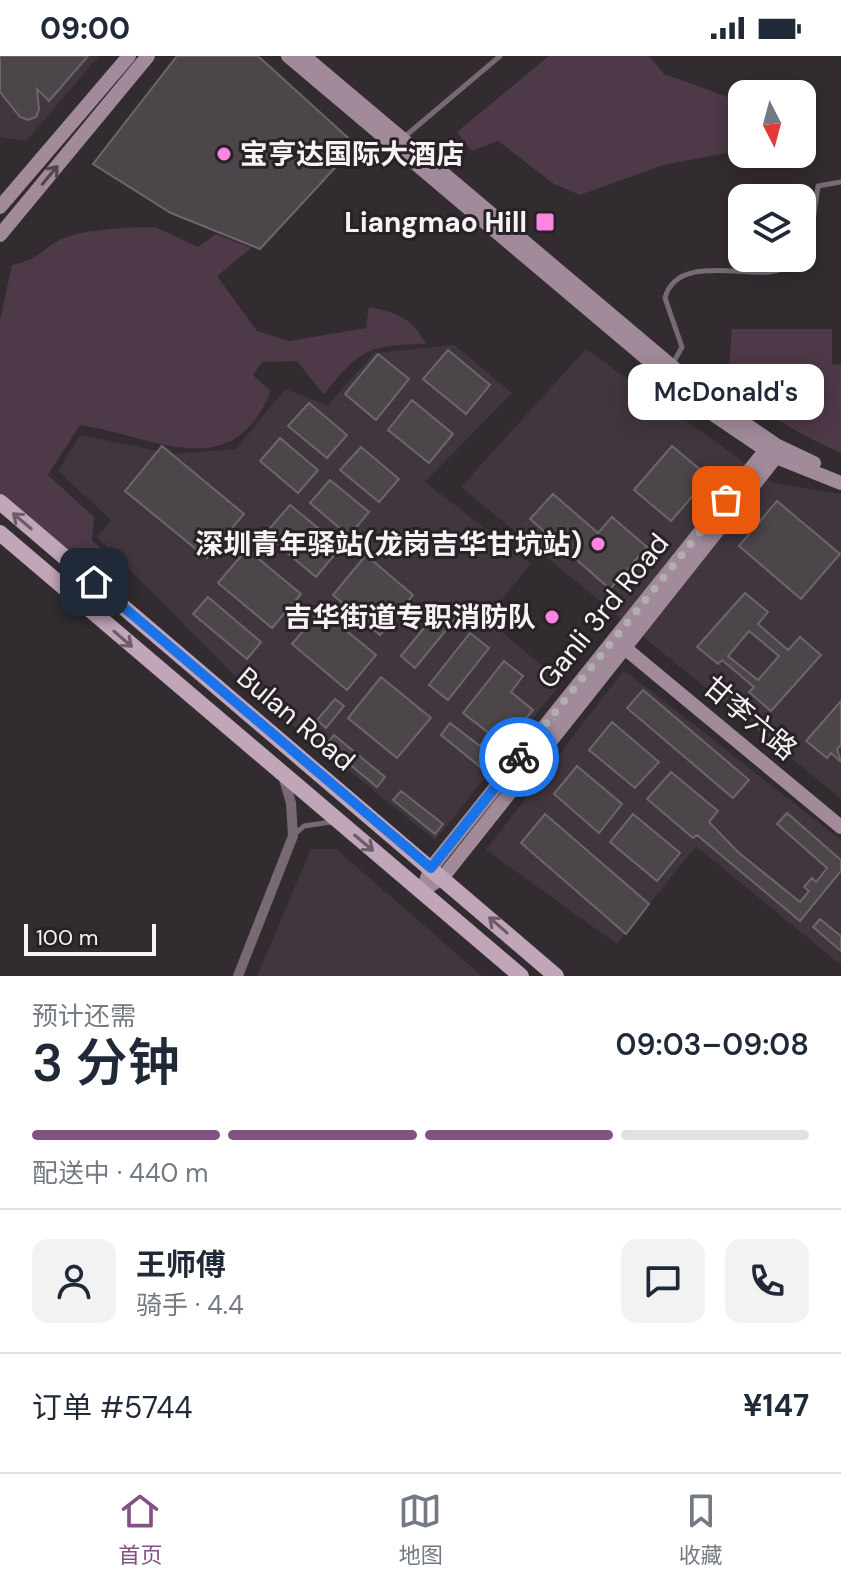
<!DOCTYPE html>
<html lang="zh">
<head>
<meta charset="utf-8">
<style>
	body { margin:0; font-family:"DM Sans","Noto Sans SC",sans-serif; background:#f2f2f3; color:#1f2937; height:100vh; display:flex; flex-direction:column; font-size:30px; white-space:nowrap }
	* { box-sizing:border-box; margin:0 }
	p { font-size:26px; color:#747a83 }
	.icon { flex:none; width:44px; height:44px; fill:none; stroke:currentColor; stroke-width:2; stroke-linecap:round; stroke-linejoin:round }
	.map { position:relative; height:920px; overflow:hidden }
	.drawer { display:flex; flex-direction:column; background:#fff; flex:1 }
	.drawer>* { flex:none }
	.needle { width:52px; rotate:174deg }
	.tools { position:absolute; left:728px; top:24px; display:grid; gap:16px }
	.tools a { display:grid; place-items:center; width:88px; height:88px; border-radius:16px; background:#fff; box-shadow:0 4px 20px #0003; font-size:40px }
	.scale { position:absolute; left:24px; bottom:20px; width:132px; box-sizing:border-box; padding-left:8px; border:4px solid #f7f3f5; border-top:0; font-size:22px; line-height:28px; white-space:nowrap; color:#f7f3f5; -webkit-text-stroke:6px #282226; paint-order:stroke }
	.pin { position:absolute; display:grid; place-items:center; width:68px; height:68px; color:#fff; margin:-34px; border-radius:16px; box-shadow:0 4px 12px #0006 }
	.courier { position:absolute; display:grid; place-items:center; width:80px; height:80px; margin:-40px; border:6px solid #1a73e8; border-radius:50%; background:#fff; color:#222; box-shadow:0 2px 10px #0007 }
	.bubble { position:absolute; height:56px; border-radius:16px; background:#fff; box-shadow:0 4px 20px #0003; font-size:26px; font-weight:600; line-height:56px; text-align:center }
	.summary em { font-style:normal; font-weight:600 }
	.summary div { display:flex; flex-direction:column-reverse }
	.summary { display:flex; align-items:center; justify-content:space-between; height:136px; padding:0 32px }
	h1 { font-size:52px; font-weight:600; line-height:60px }
	.bar { display:grid; grid-template-columns:repeat(4,1fr); gap:12px 8px; align-content:center; height:96px; padding:0 32px }
	.bar i { height:10px; border-radius:6px; background:#e0e1e3 }
	.bar .on { background:#835283 }
	.bar p { grid-column:span 4 }
	.line { display:flex; align-items:center; gap:20px; padding:0 32px; border-top:2px solid #e0e1e3 }
	.line div { flex:1 }
	.round { display:grid; place-items:center; flex:none; width:84px; height:84px; border-radius:16px; background:#f2f2f3 }
	.status { display:flex; justify-content:space-between; align-items:center; height:56px; padding:0 40px; background:#fff; direction:ltr }
	.status svg { height:22px; fill:currentColor }
	.dock { display:flex; justify-content:space-around; align-items:center; height:112px; border-top:2px solid #e0e1e3; background:#fff; font-size:22px; color:#747a83 }
	.dock a { display:grid; justify-items:center; gap:4px }
	.dock .on { color:#835283 }
	.map>svg:first-child { display:block }
	.built { fill:#41363e }
	.green { fill:#4d3947 }
	.building { fill:#4c464a; stroke:#6c666a; stroke-width:2; fill-rule:evenodd }
	.lines { fill:none; stroke-linecap:round; stroke-linejoin:round }
	.lane { stroke:#786a73; stroke-width:5 }
	.street { stroke:#786a73; stroke-width:10 }
	.secondary { stroke:#a18b9a; stroke-width:14 }
	.primary { stroke:#c1a5b8; stroke-width:16 }
	.oneway { stroke:#52474f }
	.oneway2 { stroke:#6d5d68 }
	.done { stroke:#b2adb0; stroke-width:8; stroke-dasharray:0 14.4 }
	.route { stroke:#1a73e8; stroke-width:10 }
	.poi-dot { fill:#fe85e0; stroke:#282226; stroke-width:3 }
	.labels { text-anchor:middle; dominant-baseline:central; stroke-width:6; stroke-linejoin:round; paint-order:stroke }
	.poi-label { font-size:28px; font-weight:bold; fill:#f7f3f5; stroke:#282226; text-anchor:end }
	.street-label { font-size:28px; fill:#f7f3f5; stroke:#282226 }
</style>
</head>
<body>
<div class="status"><b>09:00</b><svg viewBox="0 0 49 12"><path d="M0 12V9h3v3zM5 12V6h3v6zM10 12V3h3v9zM15 12V0h3v12zM26 1h20v11H26zM47 4h2v5h-2z"/></svg></div>
<div class="map">
<svg width="841" height="920" viewBox="0 0 841 920">
	<rect width="100%" height="100%" fill="#322c30"/>
	<!-- built -->
	<path class="built" d="M0,0h99l-73,85 -26,-4z
		M454,289l58,48 -87,89 106,82 -45,55 76,63 -127,158 -188,-152 -150,-151 14,-17 -53,-49 22,-36 93,19 63,-5 49,-60 43,16 46,-52z
		M586,293l187,134 68,11v305l-380,-312z
		M624,614l217,170v125l-145,-119 -79,98 -131,-94z
		M311,793h25l146,127h-225z"/>
	<!-- green -->
	<path class="green" d="M549,0h100l15,18 78,28v48l-79,15 -83,30 -26,-11 -56,-43 -26,10 -15,-19z
		M155,171l43,20 18,-13 35,14 -34,28 40,55 32,10 77,-13 3,-21c28,5 44,12 57,37 -57,1 -67,5 -102,51l-27,-34 -35,1 -9,13 18,16c-39,96 -117,45 -191,34l-32,50 46,42 -2,24 20,15 12,18 -8,21 -116,-98v-177l12,-55c26,-6 24,-10 44,-23 23,-14 71,-14 99,-15z
		M732,273h100v35l9,1v88c-44,-19 -79,-40 -113,-74z"/>
	<!-- building -->
	<path class="building" d="M0,0h88l-39,45 -12,-12 2,20 -3,8 -8,3 -8,-3 -20,-25z
		M177,0h81l98,89 -96,104 -89,-36 -78,-49z
		M448,294l42,35 -24,29 -43,-35z
		M378,298l31,25 -33,41 -31,-26z
		M412,344l41,34 -24,29 -41,-33z
		M309,347l38,32 -20,23 -39,-32z
		M280,382l38,32 -20,23 -38,-32z
		M162,390l82,68 -37,44 -82,-67z
		M672,390l37,31 -38,44 -37,-31z
		M361,391l38,32 -20,23 -39,-32z
		M330,424l39,32 -20,24 -39,-33z
		M553,438l45,39 14,-16 35,30 -37,42 -80,-70z
		M777,445l63,53 -39,45 -62,-53z
		M290,449l51,42 -25,30 -51,-43z
		M247,493l54,45 -29,34 -54,-45z
		M366,499l47,40 -33,40 -47,-40z
		M745,537l23,19 -10,12 30,26 12,-13 21,18 -50,56 -22,-19 5,-5 -32,-27 -4,4 -21,-17zM749,575l30,25 -21,24 -30,-24z
		M208,541l53,45 -14,17 -54,-45z
		M442,550l14,12 -41,50 -14,-12z
		M321,554l55,45 -29,35 -55,-46z
		M470,577l19,15 -41,52 -19,-15z
		M504,605l19,15 -12,16 22,18 -49,60 -43,-35 9,-12 30,23 10,-12 -27,-21z
		M381,621l50,41 -34,40 -49,-40z
		M643,634l106,90 -16,18 -106,-90z
		M335,643l9,7 -18,22 -9,-8z
		M841,645v44l-4,4 4,13 -10,-9 -4,5 -21,-17z
		M612,666l47,40 -24,26 -46,-38z
		M334,679l51,42 -8,10 -51,-42z
		M577,710l45,38 -23,29 -45,-39z
		M671,716l47,39 -9,11 29,30 62,50 9,-11 -5,-4 8,-9 4,4 11,-14 -50,-44 10,-11 54,47v11l-41,50 -103,-86 -4,3 -46,-39z
		M401,735l42,33 -8,10 -42,-34z
		M545,758l104,90 -23,30 -105,-91z
		M633,758l47,39 -23,28 -47,-39z
		M820,863l21,17v15l-28,-24z"/>
	<g class="lines">
		<!-- lane -->
		<path class="lane" d="M403,82l97,-82
			M802,199l8,-13 8,-56 23,-4
			M672,309l10,-18 -17,-49c11,-42 74,-23 104,-26 9,-1 17,-4 26,-6l5,-8
			M294,779l10,-9 27,-4"/>
		<!-- street -->
		<path class="street" d="M238,920l55,-140 -2,-33 -8,-27"/>
		<!-- secondary -->
		<path class="secondary" d="M288,0l423,357 65,44 65,26
			M304,0l414,349 58,40 38,18
			M0,151l129,-151
			M0,179l148,-179
			M776,389v12l-333,420 -21,14 9,-23 334,-417z
			M626,593l215,178"/>
		<!-- primary -->
		<path class="primary" d="M0,446l556,474
			M0,477l521,443"/>
	</g>
	<!-- one-way arrows -->
	<defs><path id="oneway-shaft" d="M-6 0H5M1.5-3L5.5 0L1.5 3" fill="none" stroke-width="1.6" stroke-linecap="round" stroke-linejoin="round" transform="scale(2)"/></defs>
	<use class="oneway" href="#oneway-shaft" transform="translate(50 119) rotate(-50)"/>
	<g class="oneway2">
		<use href="#oneway-shaft" transform="translate(22 465) rotate(-140)"/>
		<use href="#oneway-shaft" transform="translate(123 583) rotate(41)"/>
		<use href="#oneway-shaft" transform="translate(364 787) rotate(40)"/>
		<use href="#oneway-shaft" transform="translate(498 869) rotate(-139)"/>
	</g>
	<g class="lines">
		<!-- done -->
		<path class="done" d="M519,701l207,-257"/>
		<!-- route -->
		<path class="route" d="M94,526l337,286 88,-111"/>
	</g>
	<!-- markers -->
	<g class="poi-dot">
		<circle cx="224" cy="98" r="8"/>
		<rect x="535" y="156" width="20" height="20" rx="4"/>
		<circle cx="598" cy="488" r="8"/>
		<circle cx="552" cy="561" r="8"/>
	</g>
	<g class="labels">
		<!-- poi labels -->
		<g class="poi-label">
			<text x="240" y="98" text-anchor="start">宝亨达国际大酒店</text>
			<text x="527" y="166">Liangmao Hill</text>
			<text x="582" y="488">深圳青年驿站(龙岗吉华甘坑站)</text>
			<text x="536" y="561">吉华街道专职消防队</text>
		</g>
		<!-- street labels -->
		<g class="street-label">
			<text transform="translate(603 555) rotate(-51)">Ganli 3rd Road</text>
			<text transform="translate(750 662) rotate(40)">甘李六路</text>
			<text transform="translate(296 663) rotate(40)">Bulan Road</text>
		</g>
	</g>
</svg>
<div class="tools">
<a><svg class="needle" viewBox="-14 -14 28 28"><path d="M0-13l5 13h-10z" fill="#e53935"/><path d="M0 13l5-13h-10z" fill="#747a83"/></svg></a>
<a><svg class="icon" aria-label="layers" viewBox="0 0 24 24"><path d="M12 4l9 5-9 5-9-5zM3 14l9 5 9-5"/></svg></a>
</div>
<div class="scale">100 m</div>
<div class="pin" style="left:726px;top:444px;background:#ea580c"><svg class="icon" aria-label="bag" viewBox="0 0 24 24"><path d="M5 8h14l-1 12H6zM9 8a3 3 0 0 1 6 0"/></svg></div>
<div class="pin" style="left:94px;top:526px;background:#1f2937"><svg class="icon" aria-label="home" viewBox="0 0 24 24"><path d="M3 11l9-7 9 7M6 9v11h12V9"/></svg></div>
<div class="courier" style="left:519px;top:701px"><svg class="icon" aria-label="bike" viewBox="0 0 24 24"><circle cx="6" cy="16" r="4"/><circle cx="18" cy="16" r="4"/><path d="M6 16l4-8h5l3 8M10 8l3 8H6M13 5h3"/></svg></div>
<div class="bubble" style="left:628px;top:308px;width:196px">McDonald's</div>
</div>
<section class="drawer">
<div class="summary"><div><h1>3 分钟</h1><p>预计还需</p></div><em>09:03–09:08</em></div>
<div class="bar"><i class="on"></i><i class="on"></i><i class="on"></i><i></i><p>配送中 · 440 m</p></div>
<div class="line" style="height:144px"><a class="round"><svg class="icon" aria-label="person" viewBox="0 0 24 24"><circle cx="12" cy="8" r="4"/><path d="M4 21q1-7 8-7t8 7"/></svg></a><div><b>王师傅</b><p>骑手 · 4.4</p></div><a class="round"><svg class="icon" aria-label="chat" viewBox="0 0 24 24"><path d="M4 5h16v11H9l-5 4z"/></svg></a><a class="round"><svg class="icon" aria-label="phone" viewBox="0 0 24 24"><path d="M5 4h4l2 5-3 2q2 4 5 5l2-3 5 2v4C11 20 4 13 5 4z"/></svg></a></div>
<div class="line" style="height:104px"><div>订单 #5744</div><b>¥147</b></div>
</section>
<nav class="dock">
<a class="on"><svg class="icon" aria-label="home" viewBox="0 0 24 24"><path d="M3 11l9-7 9 7M6 9v11h12V9"/></svg>首页</a>
<a><svg class="icon" aria-label="map" viewBox="0 0 24 24"><path d="M3 6l6-2 6 2 6-2v14l-6 2-6-2-6 2zM9 4v14M15 6v14"/></svg>地图</a>
<a><svg class="icon" aria-label="saved" viewBox="0 0 24 24"><path d="M7 4h10v16l-5-4-5 4z"/></svg>收藏</a>
</nav>
</body>
</html>
